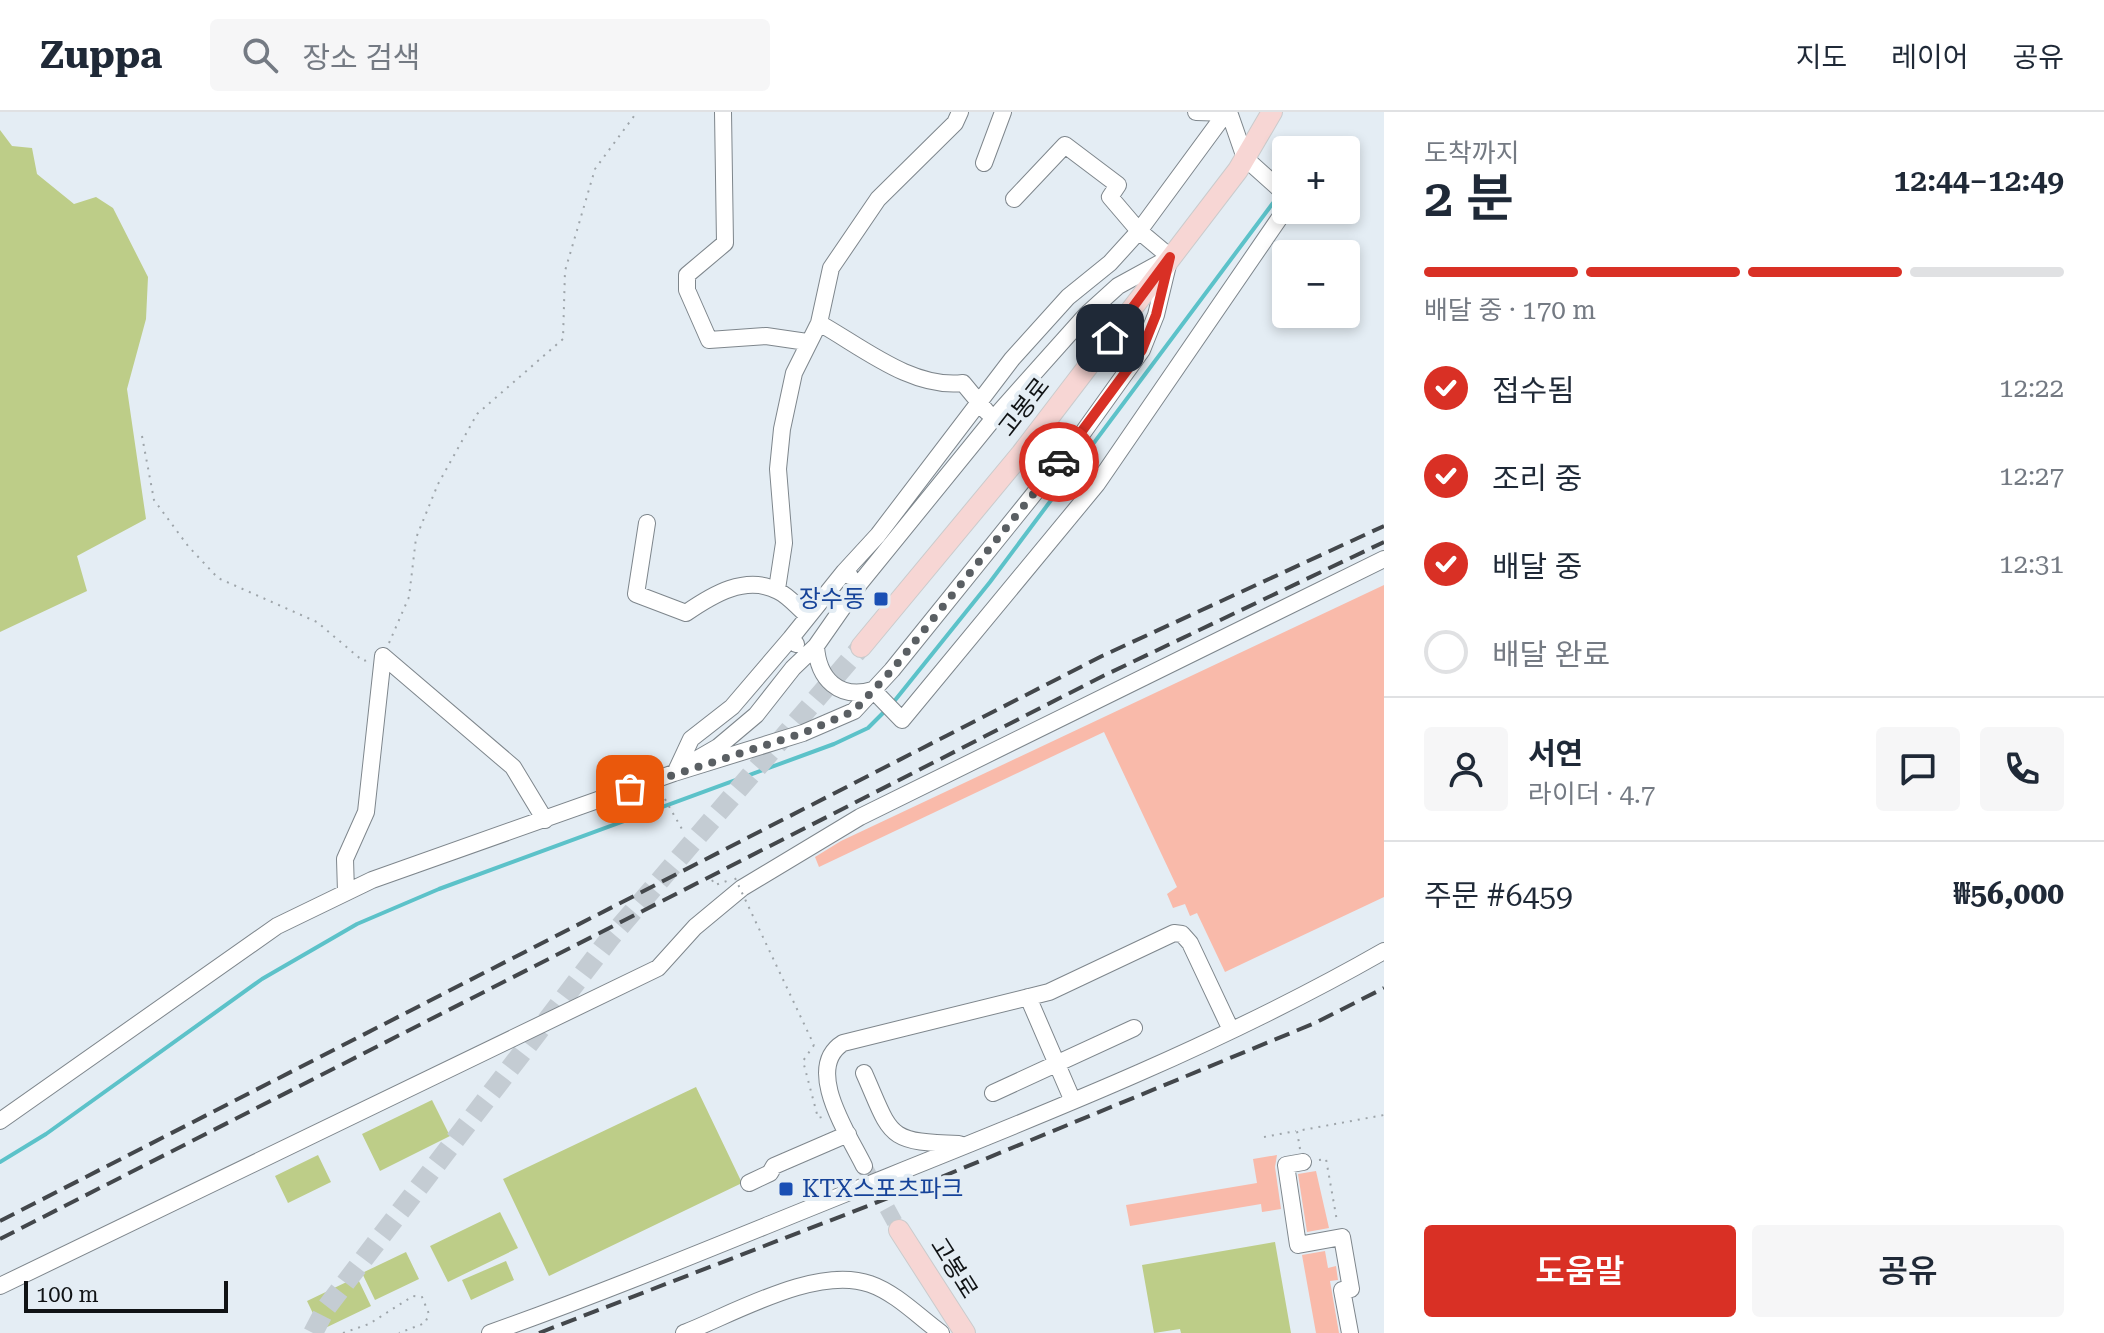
<!DOCTYPE html>
<html lang="ko">
<head>
<meta charset="utf-8">
<style>
	body { margin:0; font-family:"Roboto Serif","Noto Sans KR",serif; background:#f6f6f7; color:#1f2937; height:100vh; display:flex; flex-direction:column; font-size:30px; white-space:nowrap }
	* { box-sizing:border-box; margin:0 }
	p { font-size:26px; color:#747a83 }
	.icon { flex:none; width:44px; height:44px; fill:none; stroke:currentColor; stroke-width:2; stroke-linecap:round; stroke-linejoin:round }
	.map { position:relative; flex:1; overflow:hidden }
	.sheet { display:flex; flex-direction:column; background:#fff; width:720px }
	.sheet>* { flex:none }
	.tools { position:absolute; left:1272px; top:24px; display:grid; gap:16px }
	.tools a { display:grid; place-items:center; width:88px; height:88px; border-radius:8px; background:#fff; box-shadow:0 4px 12px #0003; font-size:40px }
	.scale { position:absolute; left:24px; bottom:20px; width:204px; box-sizing:border-box; padding-left:8px; border:4px solid #101315; border-top:0; font-size:22px; line-height:28px; white-space:nowrap; color:#101315; -webkit-text-stroke:6px #e4edf4; paint-order:stroke }
	.pin { position:absolute; display:grid; place-items:center; width:68px; height:68px; color:#fff; margin:-34px; border-radius:16px; box-shadow:0 4px 12px #0006 }
	.courier { position:absolute; display:grid; place-items:center; width:80px; height:80px; margin:-40px; border:6px solid #d93025; border-radius:50%; background:#fff; color:#222; box-shadow:0 2px 10px #0007 }
	.overview em { font-style:normal; font-weight:600 }
	.overview div { display:flex; flex-direction:column-reverse }
	.overview { display:flex; align-items:center; justify-content:space-between; height:136px; padding:0 40px }
	h1 { font-size:52px; font-weight:600; line-height:60px }
	.bar { display:grid; grid-template-columns:repeat(4,1fr); gap:12px 8px; align-content:center; height:96px; padding:0 40px }
	.bar i { height:10px; border-radius:6px; background:#e0e1e3 }
	.bar .on { background:#d93025 }
	.bar p { grid-column:span 4 }
	.line { display:flex; align-items:center; gap:20px; padding:0 40px; border-top:2px solid #e0e1e3 }
	.line div { flex:1 }
	.round { display:grid; place-items:center; flex:none; width:84px; height:84px; border-radius:8px; background:#f6f6f7 }
	ol { padding:0 40px; list-style:none }
	li { display:flex; align-items:center; gap:24px; height:88px }
	li p { margin-inline-start:auto }
	li .icon { padding:8px; border-radius:50%; background:#d93025; color:#fff; stroke-width:4 }
	li:last-child { color:#747a83 }
	li i { width:44px; height:44px; border:4px solid #e0e1e3; border-radius:50% }
	.cta { display:flex; gap:16px; margin-top:auto; padding:16px 40px }
	.cta a { flex:1; height:92px; border-radius:8px; background:#d93025; color:#fff; font-size:32px; font-weight:600; line-height:92px; text-align:center }
	.cta a+a { background:#f6f6f7; color:#1f2937 }
	header { display:flex; align-items:center; gap:48px; box-sizing:border-box; height:112px; padding:0 40px; background:#fff; border-bottom:2px solid #e0e1e3 }
	header strong { font-size:38px }
	nav { display:flex; gap:44px; margin-inline-start:auto; font-size:28px }
	.search { width:560px; height:72px; background:#f6f6f7; display:flex; align-items:center; gap:20px; box-sizing:border-box; padding:0 28px; border-radius:8px; color:#747a83; font-size:30px }
	main { display:flex; flex:1; min-height:0 }
	.map>svg:first-child { display:block }
	.green { fill:#bdcd88 }
	.lines { fill:none; stroke-linecap:round; stroke-linejoin:round }
	.stream { stroke:#5cc2c9; stroke-width:4 }
	.building { fill:#f9baaa }
	.minor-tunnel { stroke:#c4ccd3; stroke-width:16; stroke-dasharray:16 8; stroke-linecap:butt }
	.major-tunnel { stroke:#c4ccd3; stroke-width:20; stroke-dasharray:20 10; stroke-linecap:butt }
	.minor-casing { stroke:#7e868c; stroke-width:18 }
	.major-casing { stroke:#cacbcc; stroke-width:22 }
	.path { stroke:#9ea5aa; stroke-width:2; stroke-dasharray:2 6; stroke-linecap:butt }
	.minor { stroke:#fff; stroke-width:16 }
	.major { stroke:#f7d6d4; stroke-width:20 }
	.rail { stroke:#43474b; stroke-width:4; stroke-dasharray:16 8; stroke-linecap:butt }
	.path-bridge { stroke:#9ea5aa; stroke-width:2; stroke-dasharray:2 6; stroke-linecap:butt }
	.done { stroke:#5a5f63; stroke-width:8; stroke-dasharray:0 14.4 }
	.route { stroke:#d93025; stroke-width:10 }
	.transit-dot { fill:#1a4fb4; stroke:#e4edf4; stroke-width:3 }
	.labels { text-anchor:middle; dominant-baseline:central; stroke-width:8; stroke-linejoin:round; paint-order:stroke }
	.street-label { font-size:24px; fill:#101315; stroke:#e4edf4 }
	.transit-label { font-size:24px; fill:#164399; stroke:#e4edf4; text-anchor:end }
</style>
</head>
<body>
<header>
<strong>Zuppa</strong>
<div class="search"><svg class="icon" aria-label="search" viewBox="0 0 24 24"><circle cx="10" cy="10" r="6"/><path d="M15 15l6 6"/></svg>장소 검색</div>
<nav><a>지도</a><a>레이어</a><a>공유</a></nav>
</header>
<main>
<div class="map">
<svg width="1384" height="1221" viewBox="0 0 1384 1221">
	<rect width="100%" height="100%" fill="#e4edf4"/>
	<!-- green -->
	<path class="green" d="M0,18l12,16 20,2 5,26 37,30 22,-7 17,11 35,69 -2,42 -19,70 19,130 -69,37 10,35 -87,41z
		M696,975l46,96 -193,93 -46,-97z
		M432,988l18,36 -70,35 -18,-37z
		M318,1043l13,27 -43,21 -13,-27z
		M500,1100l18,36 -70,34 -18,-36z
		M1275,1130l16,91h-110l-1,-4 -26,4 -12,-68z
		M406,1140l13,27 -44,21 -13,-27z
		M506,1149l8,19 -43,20 -9,-20z
		M357,1165l14,29 -50,24 -14,-29z"/>
	<g class="lines">
		<!-- stream -->
		<path class="stream" d="M892,592l98,-122 283,-379
			M0,1050l46,-28 216,-155 95,-55 82,-35 395,-145 34,-16 17,-17"/>
	</g>
	<!-- building -->
	<path class="building" d="M1384,473v312l-159,75 -28,-59 -7,3 -5,-12 -12,4 -6,-14 10,-7 -73,-155 -285,135 -4,-10 26,-16z
		M1277,1043l-2,12 6,42 -19,3 -1,-8 -131,22 -4,-21 131,-22 -4,-24z
		M1316,1059l13,57 -22,4 -9,-58z
		M1325,1139l3,17 8,-2 2,14 -8,1 9,52h-23l-14,-78z"/>
	<g class="lines">
		<!-- minor-tunnel -->
		<path class="minor-tunnel" d="M864,1054l35,64"/>
		<!-- major-tunnel -->
		<path class="major-tunnel" d="M313,1221l13,-25 285,-371 250,-290"/>
		<!-- minor casing -->
		<g class="minor-casing">
			<path id="minor" d="M723,0l2,131 -38,32v15l22,50 57,-4 41,6
				M1196,0l33,1
				M984,51l19,-51
				M1014,87l51,-54 53,40 -8,12 29,34 31,26
				M819,211c43,24 93,66 144,60l24,29
				M647,411l-11,71 50,19c26,-18 60,-39 92,-22 11,5 20,17 29,24
				M844,460l34,-37 134,-176 56,-62 42,-34 29,-32 86,-117
				M777,477l7,-46 -6,-74 4,-40 12,-56 25,-50 12,-55 47,-69 77,-76 5,-11
				M796,532l-5,-6 53,-66 6,4
				M816,534c2,33 23,54 57,44
				M383,544l130,111 32,53
				M873,578l29,30 195,-236 186,-271 1,-20 -39,-35 -16,-46
				M692,650l26,-15 38,-32 37,-47 23,-22 44,-63 134,-165 92,-103 32,-29 51,-28
				M677,657l14,-30 41,-32 59,-69
				M346,780l-1,-33 21,-47 17,-156
				M1028,885l44,102
				M864,961c28,63 21,69 95,71
				M993,981l141,-65
				M0,1009l277,-195 95,-46 302,-107 129,-40 51,-22 38,-41 187,-232 63,-88 14,-35 12,-50
				M1303,1050l-17,3 12,80 44,-8 9,52 -9,1 8,43
				M864,1054c-15,-31 -61,-98 -21,-123l206,-51 125,-59 8,1 8,9 41,87
				M749,1071l21,-10 4,-7 74,-32
				M0,1174l658,-318 37,-41 47,-39 118,-71 524,-258
				M490,1221c127,-45 252,-98 377,-148 175,-70 353,-140 517,-234
				M684,1221c51,-20 133,-68 186,-49 26,9 49,33 71,49"/>
		</g>
		<!-- major casing -->
		<g class="major-casing">
			<path id="major" d="M861,535l160,-193 217,-284 34,-58
				M899,1118l66,103"/>
		</g>
		<!-- path -->
		<path class="path" d="M142,324l12,64 34,46 30,32 99,44 46,39 5,-1
			M389,531l20,-46 7,-59 22,-54 39,-70 86,-75 2,-68 30,-102 42,-57
			M661,680l22,39
			M712,768l3,5 12,-4
			M814,933l-11,16 15,57 4,-1
			M1264,1025l32,-6
			M1300,1037l-3,-18 87,-16
			M1319,1048l7,-1 11,62
			M343,1221l26,-9 44,-28 9,1 7,17 -4,9 -26,10"/>
		<!-- minor -->
		<use href="#minor" class="minor"/>
		<!-- major -->
		<use href="#major" class="major"/>
		<!-- rail -->
		<path class="rail" d="M0,1109l1102,-565 282,-130
			M0,1127l1103,-563 281,-134
			M539,1221l383,-148 393,-162 69,-35"/>
		<!-- path-bridge -->
		<path class="path-bridge" d="M735,766l79,167"/>
	</g>
	<g class="lines">
		<!-- done -->
		<path class="done" d="M630,677l173,-56 51,-22 38,-41 167,-208"/>
		<!-- route -->
		<path class="route" d="M1059,350l83,-112 14,-35 14,-58 -60,81"/>
	</g>
	<!-- markers -->
	<g class="transit-dot">
		<rect x="873" y="479" width="16" height="16" rx="4"/>
		<rect x="778" y="1069" width="16" height="16" rx="4"/>
	</g>
	<g class="labels">
		<!-- street labels -->
		<g class="street-label">
			<text transform="translate(1024 295) rotate(-52)">고봉로</text>
			<text transform="translate(954 1156) rotate(58)">고봉로</text>
		</g>
		<!-- transit labels -->
		<g class="transit-label">
			<text x="865" y="487">장수동</text>
			<text x="802" y="1077" text-anchor="start">KTX스포츠파크</text>
		</g>
	</g>
</svg>
<div class="tools">
<a>+</a>
<a>−</a>
</div>
<div class="scale">100 m</div>
<div class="pin" style="left:630px;top:677px;background:#ea580c"><svg class="icon" aria-label="bag" viewBox="0 0 24 24"><path d="M5 8h14l-1 12H6zM9 8a3 3 0 0 1 6 0"/></svg></div>
<div class="pin" style="left:1110px;top:226px;background:#1f2937"><svg class="icon" aria-label="home" viewBox="0 0 24 24"><path d="M3 11l9-7 9 7M6 9v11h12V9"/></svg></div>
<div class="courier" style="left:1059px;top:350px"><svg class="icon" aria-label="car" viewBox="0 0 24 24"><path d="M5 17H2v-5l4-1 3-4h7l3 4 3 1v5h-3M9 17h6M6 11h13"/><circle cx="7" cy="17" r="2"/><circle cx="17" cy="17" r="2"/></svg></div>
</div>
<section class="sheet">
<div class="overview"><div><h1>2 분</h1><p>도착까지</p></div><em>12:44–12:49</em></div>
<div class="bar"><i class="on"></i><i class="on"></i><i class="on"></i><i></i><p>배달 중 · 170 m</p></div>
<ol>
<li><svg class="icon" aria-label="check" viewBox="0 0 24 24"><path d="M5 12l5 5 9-10"/></svg>접수됨<p>12:22</p></li>
<li><svg class="icon" aria-label="check" viewBox="0 0 24 24"><path d="M5 12l5 5 9-10"/></svg>조리 중<p>12:27</p></li>
<li><svg class="icon" aria-label="check" viewBox="0 0 24 24"><path d="M5 12l5 5 9-10"/></svg>배달 중<p>12:31</p></li>
<li><i></i>배달 완료</li>
</ol>
<div class="line" style="height:144px"><a class="round"><svg class="icon" aria-label="person" viewBox="0 0 24 24"><circle cx="12" cy="8" r="4"/><path d="M4 21q1-7 8-7t8 7"/></svg></a><div><b>서연</b><p>라이더 · 4.7</p></div><a class="round"><svg class="icon" aria-label="chat" viewBox="0 0 24 24"><path d="M4 5h16v11H9l-5 4z"/></svg></a><a class="round"><svg class="icon" aria-label="phone" viewBox="0 0 24 24"><path d="M5 4h4l2 5-3 2q2 4 5 5l2-3 5 2v4C11 20 4 13 5 4z"/></svg></a></div>
<div class="line" style="height:104px"><div>주문 #6459</div><b>₩56,000</b></div>
<div class="cta"><a>도움말</a><a>공유</a></div>
</section>
</main>
</body>
</html>
